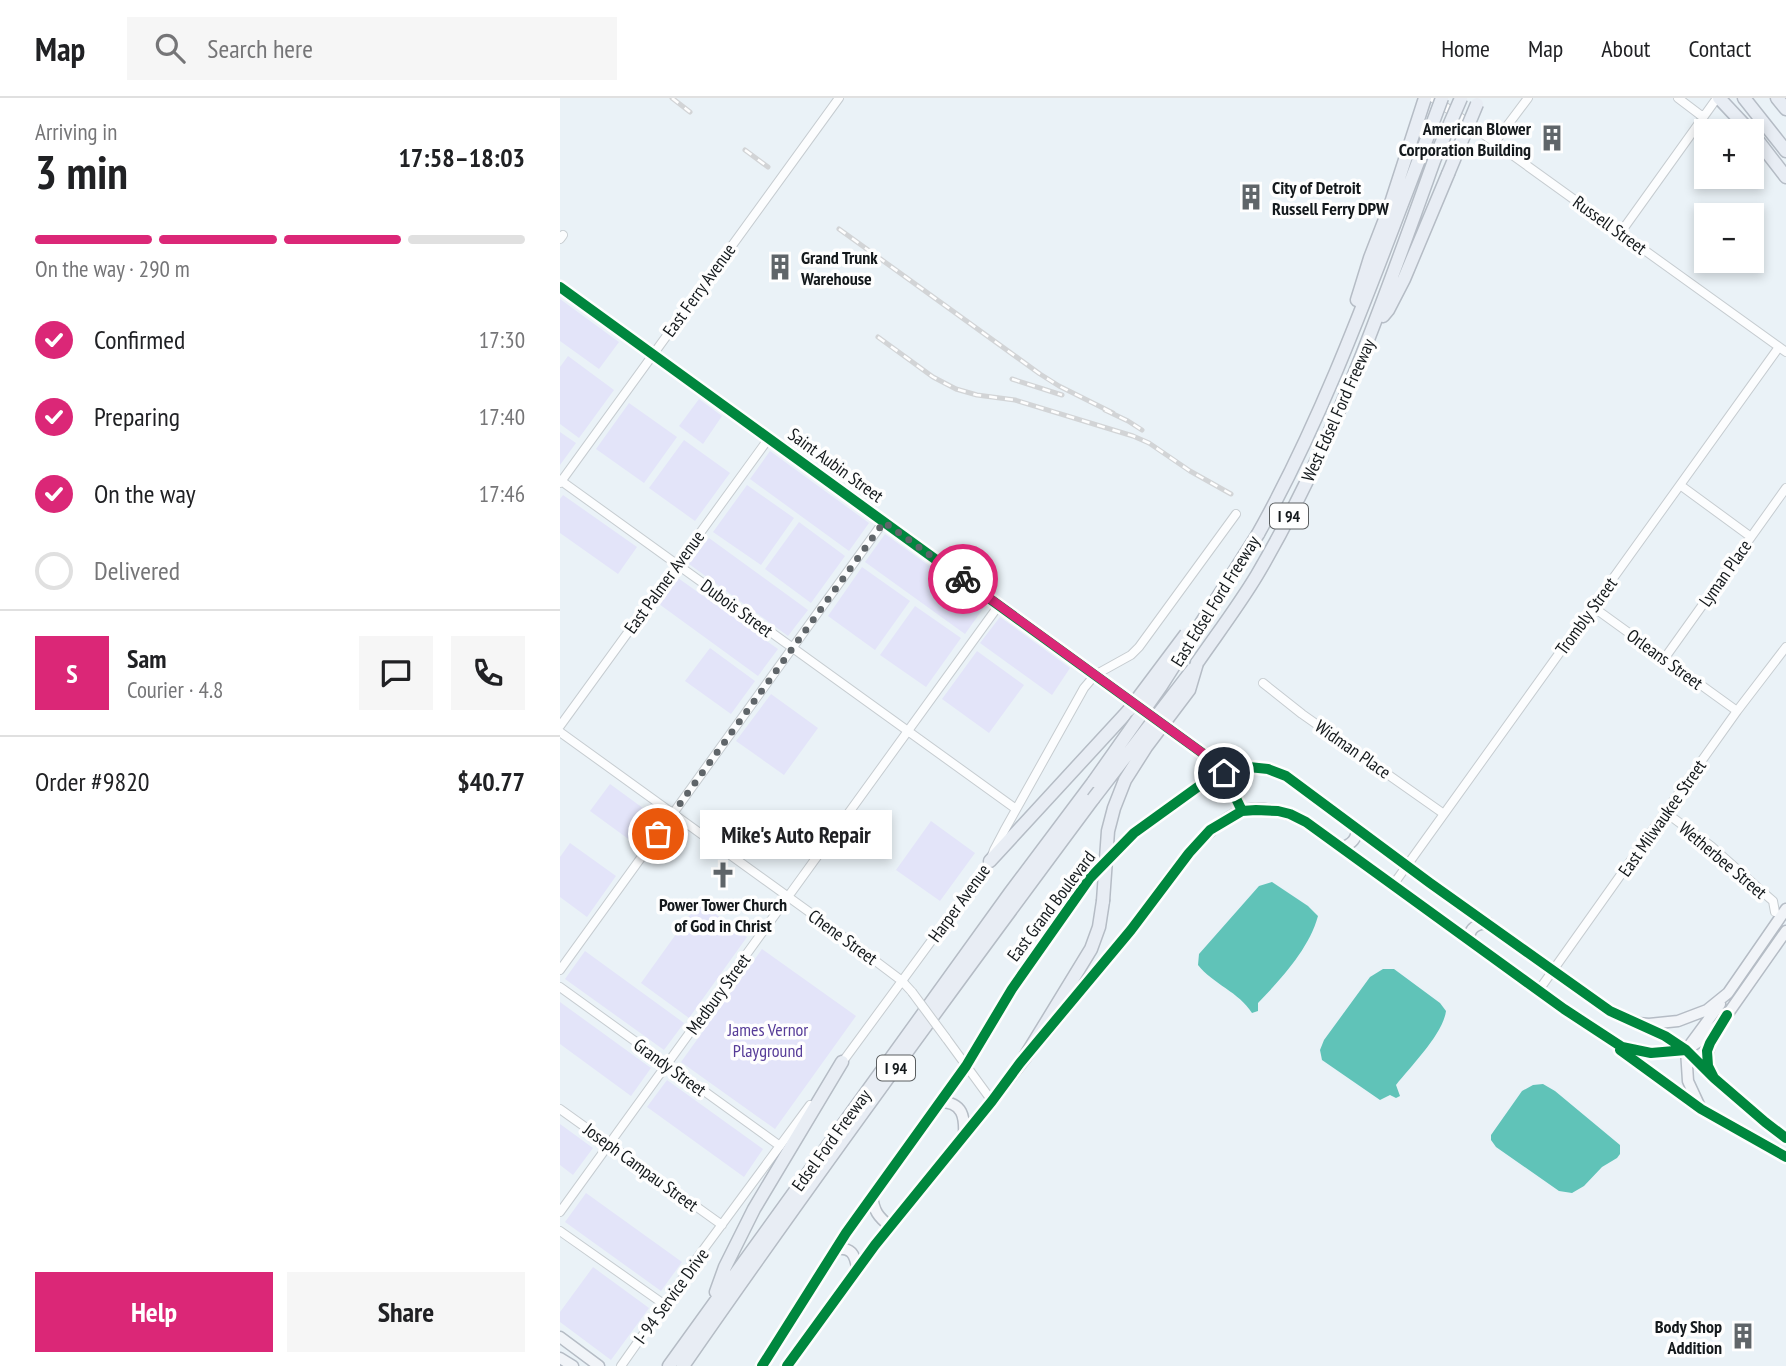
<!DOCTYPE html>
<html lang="en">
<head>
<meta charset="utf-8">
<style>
	body { margin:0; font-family:"PT Sans Narrow",sans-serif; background:#f6f6f6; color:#202124; height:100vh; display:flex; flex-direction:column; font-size:26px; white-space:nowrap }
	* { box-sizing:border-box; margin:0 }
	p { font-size:23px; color:#757577 }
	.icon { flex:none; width:38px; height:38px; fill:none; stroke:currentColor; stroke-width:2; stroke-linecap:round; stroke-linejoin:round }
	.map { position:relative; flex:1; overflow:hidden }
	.side { display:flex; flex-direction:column; background:#fff; width:560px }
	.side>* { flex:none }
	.controls { position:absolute; left:1134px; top:21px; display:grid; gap:14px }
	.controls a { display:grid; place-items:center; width:70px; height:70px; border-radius:0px; background:#fff; box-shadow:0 4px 10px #0003; font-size:35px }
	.pin { position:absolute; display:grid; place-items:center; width:60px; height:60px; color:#fff; margin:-30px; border:4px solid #fff; border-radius:50%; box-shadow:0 2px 7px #0007 }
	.courier { position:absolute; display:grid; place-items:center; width:70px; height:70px; margin:-35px; border:5px solid #db2777; border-radius:50%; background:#fff; color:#222; box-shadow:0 2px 9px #0007 }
	.bubble { position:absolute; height:49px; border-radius:0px; background:#fff; box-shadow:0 4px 10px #0003; font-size:23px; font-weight:800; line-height:49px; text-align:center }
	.headline em { font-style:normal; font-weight:800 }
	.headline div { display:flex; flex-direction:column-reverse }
	.headline { display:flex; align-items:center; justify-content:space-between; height:119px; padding:0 35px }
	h1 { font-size:46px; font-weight:800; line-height:52px }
	.bar { display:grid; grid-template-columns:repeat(4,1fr); gap:10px 7px; align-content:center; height:84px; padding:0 35px }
	.bar i { height:9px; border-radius:5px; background:#e0e0e0 }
	.bar .current { background:#db2777 }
	.bar p { grid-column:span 4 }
	.line { display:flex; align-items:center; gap:18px; padding:0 35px; border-top:2px solid #e0e0e0 }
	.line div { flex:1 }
	.round { display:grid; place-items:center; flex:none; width:74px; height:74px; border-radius:0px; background:#f6f6f6 }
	ol { padding:0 35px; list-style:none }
	li { display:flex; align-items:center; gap:21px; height:77px }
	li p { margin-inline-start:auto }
	li .icon { padding:7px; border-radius:50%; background:#db2777; color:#fff; stroke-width:4 }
	li:last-child { color:#757577 }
	li i { width:38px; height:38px; border:4px solid #e0e0e0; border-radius:50% }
	.action { display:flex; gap:14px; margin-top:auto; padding:14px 35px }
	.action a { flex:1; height:80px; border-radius:0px; background:#db2777; color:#fff; font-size:28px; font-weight:800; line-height:80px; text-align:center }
	.action a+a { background:#f6f6f6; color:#202124 }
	header { display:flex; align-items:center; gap:42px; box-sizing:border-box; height:98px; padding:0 35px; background:#fff; border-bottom:2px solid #e0e0e0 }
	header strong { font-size:33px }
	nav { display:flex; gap:38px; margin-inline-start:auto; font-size:24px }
	.search { width:490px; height:63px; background:#f6f6f6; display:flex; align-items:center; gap:18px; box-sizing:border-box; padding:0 24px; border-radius:0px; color:#757577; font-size:26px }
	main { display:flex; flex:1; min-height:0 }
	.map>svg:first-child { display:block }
	.green { fill:#e3e4f9 }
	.water { fill:#60c3b8 }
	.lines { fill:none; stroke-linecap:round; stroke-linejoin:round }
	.minor-casing { stroke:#c6ccd0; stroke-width:10 }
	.major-casing { stroke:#b5bcc5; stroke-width:13 }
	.highway-casing { stroke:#b5bcc5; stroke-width:15 }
	.minor { stroke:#fcfdfe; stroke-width:8 }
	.major { stroke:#f1f4f8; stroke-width:10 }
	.highway { stroke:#e8edf4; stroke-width:12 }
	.rail-casing { stroke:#d2d4d6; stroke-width:5 }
	.rail { stroke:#fefefe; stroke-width:2.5; stroke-dasharray:8; stroke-linecap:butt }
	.minor-bridge-casing { stroke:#c6ccd0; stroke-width:10; stroke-linecap:butt }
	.highway-bridge-casing { stroke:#b5bcc5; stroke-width:15; stroke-linecap:butt }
	.minor-bridge { stroke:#fcfdfe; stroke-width:8 }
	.highway-bridge { stroke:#e8edf4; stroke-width:12 }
	.cycleway-casing { stroke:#fefefe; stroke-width:15 }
	.cycleway { stroke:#00873e; stroke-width:10 }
	.done { stroke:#5f6569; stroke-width:7; stroke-dasharray:0 12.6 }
	.route { stroke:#db2777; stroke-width:9 }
	.labels { text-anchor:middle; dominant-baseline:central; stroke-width:7; stroke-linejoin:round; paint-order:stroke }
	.shield { fill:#fefefe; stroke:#5a5e60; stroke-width:2 }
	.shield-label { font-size:16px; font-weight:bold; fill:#14191c }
	.poi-label { font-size:18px; font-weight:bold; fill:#14191c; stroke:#fefefe; text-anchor:end }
	.street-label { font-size:18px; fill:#14191c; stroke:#fefefe }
	.park-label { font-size:18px; fill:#563c98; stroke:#fefefe }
</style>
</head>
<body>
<header>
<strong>Map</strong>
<div class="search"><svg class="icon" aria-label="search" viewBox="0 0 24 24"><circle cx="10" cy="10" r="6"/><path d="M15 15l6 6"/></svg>Search here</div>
<nav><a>Home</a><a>Map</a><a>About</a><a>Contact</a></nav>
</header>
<main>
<section class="side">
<div class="headline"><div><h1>3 min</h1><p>Arriving in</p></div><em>17:58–18:03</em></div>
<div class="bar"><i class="current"></i><i class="current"></i><i class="current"></i><i></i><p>On the way · 290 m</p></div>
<ol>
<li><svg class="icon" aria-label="check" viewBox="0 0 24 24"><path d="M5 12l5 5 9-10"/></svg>Confirmed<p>17:30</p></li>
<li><svg class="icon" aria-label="check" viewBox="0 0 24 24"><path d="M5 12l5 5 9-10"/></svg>Preparing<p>17:40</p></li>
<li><svg class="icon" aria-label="check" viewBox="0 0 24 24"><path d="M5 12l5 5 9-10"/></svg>On the way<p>17:46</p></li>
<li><i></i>Delivered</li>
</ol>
<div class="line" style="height:126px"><b class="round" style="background:#db2777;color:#fff">S</b><div><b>Sam</b><p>Courier · 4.8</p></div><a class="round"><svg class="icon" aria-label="chat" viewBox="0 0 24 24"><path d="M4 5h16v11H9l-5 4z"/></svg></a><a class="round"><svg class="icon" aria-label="phone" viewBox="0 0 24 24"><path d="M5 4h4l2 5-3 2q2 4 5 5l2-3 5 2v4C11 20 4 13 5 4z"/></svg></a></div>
<div class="line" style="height:91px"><div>Order #9820</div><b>$40.77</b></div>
<div class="action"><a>Help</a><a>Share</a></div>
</section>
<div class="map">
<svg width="1226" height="1268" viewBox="0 0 1226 1268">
	<rect width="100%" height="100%" fill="#eaf2f7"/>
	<!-- green -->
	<path class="green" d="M0,201l59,43 -20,27 -39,-28z
		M8,258l46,34 -35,48 -19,-14v-57z
		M139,301l23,17 -19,28 -24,-18z
		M69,305l48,34 -33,46 -48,-34z
		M0,334l16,11 -16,22z
		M124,342l46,33 -35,48 -46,-33z
		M210,353l99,72 -20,28 -99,-72z
		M187,387l47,33 -33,47 -48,-33z
		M3,397l74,52 -19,27 -58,-41v-34z
		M239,424l46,34 -34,47 -46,-34z
		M325,436l100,72 -20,28 -100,-72z
		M149,440l99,72 -20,26 -99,-72z
		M302,469l48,34 -35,49 -47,-34z
		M118,480l100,71 -20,27 -99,-72z
		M355,508l46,32 -35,49 -46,-32z
		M440,519l70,51 -18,27 -72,-52z
		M150,550l45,33 -24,33 -46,-33z
		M417,553l47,34 -35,48 -47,-34z
		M211,596l47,34 -34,47 -48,-34z
		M50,686l48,35 -20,27 -48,-35z
		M371,723l44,32 -35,48 -44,-31z
		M10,745l46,33 -29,41 -27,-20v-40z
		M139,804l48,35 -58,81 -48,-35z
		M202,851l94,67 -81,113 -94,-67z
		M25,853l99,72 -20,27 -99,-71z
		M0,904l91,66 -20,28 -71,-52z
		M107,982l96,69 -19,28 -97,-70z
		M0,1026l33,24 -20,27 -13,-10z
		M26,1095l96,69 -21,29 -96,-69z
		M33,1169l56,41 -38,52 -51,-38v-10z"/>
	<!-- water -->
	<path class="water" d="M712,784l36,24 10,10c-9,33 -37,63 -60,87v8l-6,2c-13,-21 -39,-29 -54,-48l1,-11 60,-68z
		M823,871h11l46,34 6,8c-3,23 -35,55 -50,74l4,11 -4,2 -6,-3 -10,5 -58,-40 -2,-10 4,-10 46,-63z
		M983,986l12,7 65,54v9l-3,4 -15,9 -18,19 -12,7 -13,-2 -63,-44 -5,-7v-5l31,-44 11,-6z"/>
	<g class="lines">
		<!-- minor casing -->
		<g class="minor-casing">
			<path id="minor" d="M873,0l353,254
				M1118,0l25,19
				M935,44l33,-44
				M1061,134l96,-134
				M0,141l3,-4
				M0,189l652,473 12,13 18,38
				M0,382l456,329
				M0,385l279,-385
				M1120,387l71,52
				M1033,509l144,104
				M1104,561l122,-171
				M703,585l39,31 142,100
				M0,628l209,-288
				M0,634l281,203 61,46 10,11
				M1105,714l46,34 55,49 7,6 2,11
				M833,787l386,-538
				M0,872l324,-449
				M0,889l220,159
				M979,892l198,-279 49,-64
				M1081,927l24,11 21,14 24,23
				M386,940l46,63
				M281,966l149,-203 4,-11 10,-19 80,-143 11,-13 36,-20 8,-8 97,-133
				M0,1011l162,116
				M0,1114l439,-607
				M0,1133l105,74
				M61,1268l71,-101 118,-160"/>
		</g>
		<!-- major casing -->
		<g class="major-casing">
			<path id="major" d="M781,750c11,-4 16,-9 16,-20
				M909,842c0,-13 8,-16 19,-17
				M481,941c30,-36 60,-72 89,-108 31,-39 64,-98 109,-119 18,-8 50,0 67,10l258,187 58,38 29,6 35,-3 21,-14 20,-21
				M1154,980l-6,-12 -1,-7 3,-16 17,-28 59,-84
				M380,1004c23,0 25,15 24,34
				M1141,1011l-13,-28 -2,-31 34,-46
				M312,1098c2,15 6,21 18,30
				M276,1151c15,-2 19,5 21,19
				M0,1239l39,29
				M0,1260l13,8
				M202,1268l84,-133 120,-167 46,-77 78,-111 44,-45 72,-52 31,-12 12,-2 19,2 18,7 144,107 180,128 28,12 11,1 29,-3 29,-11 21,-17 58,-84
				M227,1268l88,-121 117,-144 39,-50"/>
		</g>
		<!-- highway casing -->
		<g class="highway-casing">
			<path id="highway" d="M1159,0l31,33
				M1184,0l42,53
				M1217,0l9,11
				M1192,35l34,44
				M797,202l13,-42 19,-49 36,-111
				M823,218l5,-6 16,-31 44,-105
				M698,436c68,-122 115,-255 165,-385
				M637,565c20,-29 42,-58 60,-88 77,-131 127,-275 178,-417
				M430,763l139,-151
				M465,959l66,-108 8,-22 4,-26
				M156,1194l9,-25 29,-58 88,-147
				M109,1268l341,-473 84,-112
				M123,1268c133,-192 271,-380 410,-567"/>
		</g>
		<!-- minor -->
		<use href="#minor" class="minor"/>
		<!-- major -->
		<use href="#major" class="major"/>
		<!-- highway -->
		<use href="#highway" class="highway"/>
		<!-- rail casing -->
		<g class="rail-casing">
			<path id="rail" d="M112,0l18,14
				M185,52l23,17
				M279,131l201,145 19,12 54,27
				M318,239l55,40 23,12 21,6 38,5 118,36 16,7 41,28 41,23
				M452,281l50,16
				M545,312l23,11 14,9"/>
		</g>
		<!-- rail -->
		<use href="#rail" class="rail"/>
		<!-- minor-bridge casing -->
		<g class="minor-bridge-casing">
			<path id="minor-bridge" d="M352,894l34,46"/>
		</g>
		<!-- highway-bridge casing -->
		<g class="highway-bridge-casing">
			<path id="highway-bridge" d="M863,51l19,-51
				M875,60l26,-60
				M888,76l29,-70
				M569,612l57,-76
				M534,683l67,-95 97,-152
				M533,701l100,-130
				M543,803l5,-70 6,-23 11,-28 21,-33 43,-57 8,-27"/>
		</g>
		<!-- minor-bridge -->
		<use href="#minor-bridge" class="minor-bridge"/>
		<!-- highway-bridge -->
		<use href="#highway-bridge" class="highway-bridge"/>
		<!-- cycleway casing -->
		<g class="cycleway-casing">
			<path id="cycleway" d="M0,189l652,473 12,13 18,38
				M1167,917l-17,28 -3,8 1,15 6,12 51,44 21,16
				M1060,952l81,59 85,48
				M202,1268l84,-133 120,-167 46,-77 78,-111 44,-45 72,-52 31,-12 12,-2 19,2 18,7 144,107 180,128 55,25 21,14 28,28
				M227,1268l88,-121 117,-144 28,-38 111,-133 58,-77 21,-23 32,-19 14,-1 22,1 12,3 16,8 258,187 58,38 29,6 35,-3"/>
		</g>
		<!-- cycleway -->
		<use href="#cycleway" class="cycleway"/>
	</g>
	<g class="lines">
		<!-- done -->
		<path class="done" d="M98,736l226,-312 79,57"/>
		<!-- route -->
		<path class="route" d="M403,481l249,181 12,13"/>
	</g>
	<!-- icons -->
	<defs>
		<g id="building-bare" transform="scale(2.1)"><path d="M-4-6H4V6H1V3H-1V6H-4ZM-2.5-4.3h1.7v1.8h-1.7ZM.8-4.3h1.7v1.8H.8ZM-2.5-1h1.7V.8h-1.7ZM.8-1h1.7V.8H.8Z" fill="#5f6569" stroke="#fefefe" stroke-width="2.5" paint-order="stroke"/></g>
		<g id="church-bare" transform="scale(2.1)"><path d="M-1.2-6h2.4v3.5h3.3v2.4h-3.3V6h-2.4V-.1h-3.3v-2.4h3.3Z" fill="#5f6569" stroke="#fefefe" stroke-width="2.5" paint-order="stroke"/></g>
	</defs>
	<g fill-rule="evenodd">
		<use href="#building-bare" x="992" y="40"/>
		<use href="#building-bare" x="691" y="99"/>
		<use href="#building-bare" x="220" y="169"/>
		<use href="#church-bare" x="163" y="777"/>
		<use href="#building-bare" x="1183" y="1238"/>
	</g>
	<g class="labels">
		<!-- shield labels -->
		<g class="shield">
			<rect x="710" y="405.5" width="38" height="25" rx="5"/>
			<rect x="317" y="957.5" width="38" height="25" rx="5"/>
		</g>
		<g class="shield-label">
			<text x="729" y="418">I 94</text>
			<text x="336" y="970">I 94</text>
		</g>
		<!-- poi labels -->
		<g class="poi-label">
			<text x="971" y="30">American Blower<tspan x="971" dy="21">Corporation Building</tspan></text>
			<text x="712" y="89" text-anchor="start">City of Detroit<tspan x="712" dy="21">Russell Ferry DPW</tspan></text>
			<text x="241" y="159" text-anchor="start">Grand Trunk<tspan x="241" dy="21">Warehouse</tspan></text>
			<text x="163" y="806" text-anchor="middle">Power Tower Church<tspan x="163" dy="21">of God in Christ</tspan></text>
			<text x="1162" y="1228">Body Shop<tspan x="1162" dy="21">Addition</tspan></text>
		</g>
		<!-- street labels -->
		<g class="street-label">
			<text transform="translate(1050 127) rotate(36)">Russell Street</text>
			<text transform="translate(139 192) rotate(-54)">East Ferry Avenue</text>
			<text transform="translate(778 312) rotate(-66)">West Edsel Ford Freeway</text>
			<text transform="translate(276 367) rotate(36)">Saint Aubin Street</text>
			<text transform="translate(1165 475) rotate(-55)">Lyman Place</text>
			<text transform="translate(104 484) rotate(-54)">East Palmer Avenue</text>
			<text transform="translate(655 503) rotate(-58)">East Edsel Ford Freeway</text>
			<text transform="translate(177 510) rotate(36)">Dubois Street</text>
			<text transform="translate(1026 518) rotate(-54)">Trombly Street</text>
			<text transform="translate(1105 561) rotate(36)">Orleans Street</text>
			<text transform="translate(793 651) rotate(35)">Widman Place</text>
			<text transform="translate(1102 720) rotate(-55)">East Milwaukee Street</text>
			<text transform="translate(1163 762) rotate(40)">Wetherbee Street</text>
			<text transform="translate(399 805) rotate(-54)">Harper Avenue</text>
			<text transform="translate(491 808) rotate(-53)">East Grand Boulevard</text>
			<text transform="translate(283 839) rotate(36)">Chene Street</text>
			<text transform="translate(158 896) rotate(-54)">Medbury Street</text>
			<text transform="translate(110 969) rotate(36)">Grandy Street</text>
			<text transform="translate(271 1042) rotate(-54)">Edsel Ford Freeway</text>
			<text transform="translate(81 1069) rotate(36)">Joseph Campau Street</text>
			<text transform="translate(111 1198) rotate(-54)">I- 94 Service Drive</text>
		</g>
		<!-- park labels -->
		<g class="park-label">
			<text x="208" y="931">James Vernor<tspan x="208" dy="21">Playground</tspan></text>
		</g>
	</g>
</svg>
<div class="controls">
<a>+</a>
<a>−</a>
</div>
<div class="pin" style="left:98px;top:736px;background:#ea580c"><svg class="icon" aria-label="bag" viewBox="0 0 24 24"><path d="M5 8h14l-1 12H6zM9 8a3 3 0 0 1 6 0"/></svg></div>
<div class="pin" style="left:664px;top:675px;background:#1f2937"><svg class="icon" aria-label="home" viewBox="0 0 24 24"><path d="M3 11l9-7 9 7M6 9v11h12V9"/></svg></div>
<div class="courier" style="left:403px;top:481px"><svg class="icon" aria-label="bike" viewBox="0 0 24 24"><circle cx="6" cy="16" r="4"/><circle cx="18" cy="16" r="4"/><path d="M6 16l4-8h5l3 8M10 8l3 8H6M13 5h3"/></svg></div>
<div class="bubble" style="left:140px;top:712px;width:192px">Mike's Auto Repair</div>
</div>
</main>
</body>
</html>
